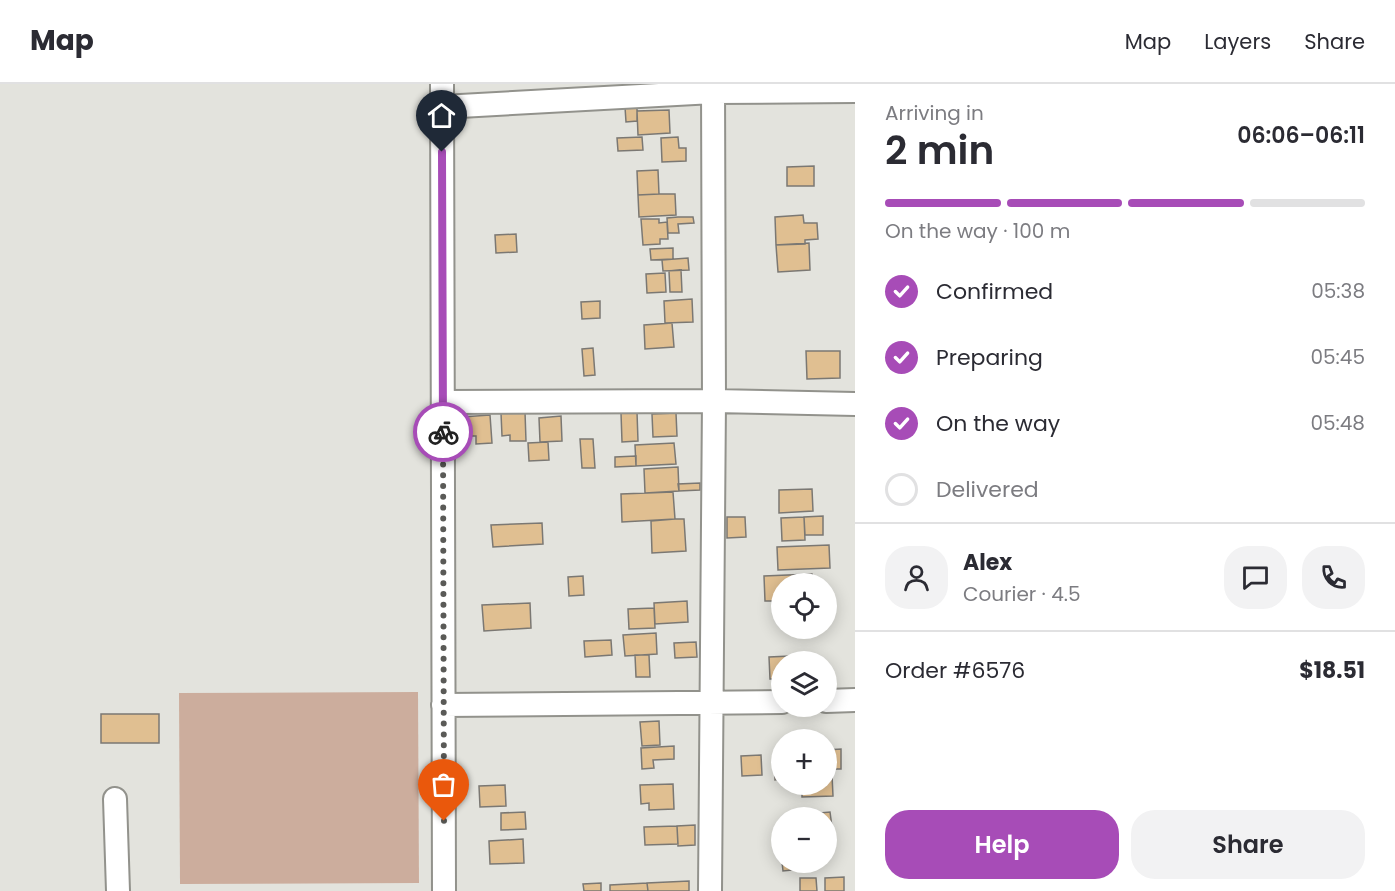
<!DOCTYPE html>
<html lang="en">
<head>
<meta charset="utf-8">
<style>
	body { margin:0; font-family:Poppins,sans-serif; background:#f2f2f3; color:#2b2b33; height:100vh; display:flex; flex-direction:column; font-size:22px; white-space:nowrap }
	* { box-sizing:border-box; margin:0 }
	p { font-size:20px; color:#7c7c81 }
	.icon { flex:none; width:33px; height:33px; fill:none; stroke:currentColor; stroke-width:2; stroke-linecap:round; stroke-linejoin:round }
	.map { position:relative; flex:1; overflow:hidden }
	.side { display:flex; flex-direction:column; background:#fff; width:540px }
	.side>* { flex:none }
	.buttons { position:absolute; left:771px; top:489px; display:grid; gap:12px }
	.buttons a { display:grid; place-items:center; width:66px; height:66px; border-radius:50%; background:#fff; box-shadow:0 3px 15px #0003; font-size:30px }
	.pin { position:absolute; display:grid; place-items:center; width:51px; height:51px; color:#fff; margin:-62px -26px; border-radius:50% 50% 50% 0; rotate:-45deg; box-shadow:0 0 6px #0007 }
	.pin .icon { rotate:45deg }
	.courier { position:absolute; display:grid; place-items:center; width:60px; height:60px; margin:-30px; border:4px solid #a74cb7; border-radius:50%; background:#fff; color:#222; box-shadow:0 2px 8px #0007 }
	.overview em { font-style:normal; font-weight:600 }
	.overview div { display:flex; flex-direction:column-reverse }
	.overview { display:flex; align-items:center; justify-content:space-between; height:102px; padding:0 30px }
	h1 { font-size:39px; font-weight:600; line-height:45px }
	.bar { display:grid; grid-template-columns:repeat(4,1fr); gap:9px 6px; align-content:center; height:72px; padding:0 30px }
	.bar i { height:8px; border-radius:4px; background:#e1e1e2 }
	.bar .current { background:#a74cb7 }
	.bar p { grid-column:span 4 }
	.line { display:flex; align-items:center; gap:15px; padding:0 30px; border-top:2px solid #e1e1e2 }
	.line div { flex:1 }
	.round { display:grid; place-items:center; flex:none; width:63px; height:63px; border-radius:24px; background:#f2f2f3 }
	ol { padding:0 30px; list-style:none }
	li { display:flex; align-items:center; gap:18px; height:66px }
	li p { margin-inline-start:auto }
	li .icon { padding:6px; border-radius:50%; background:#a74cb7; color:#fff; stroke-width:4 }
	li:last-child { color:#7c7c81 }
	li i { width:33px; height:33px; border:3px solid #e1e1e2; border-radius:50% }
	.primary-button { display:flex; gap:12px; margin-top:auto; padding:12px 30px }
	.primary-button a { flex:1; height:69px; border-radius:24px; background:#a74cb7; color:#fff; font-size:24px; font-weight:600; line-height:69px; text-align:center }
	.primary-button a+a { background:#f2f2f3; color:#2b2b33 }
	header { display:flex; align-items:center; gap:36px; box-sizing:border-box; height:84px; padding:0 30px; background:#fff; border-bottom:2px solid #e1e1e2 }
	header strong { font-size:28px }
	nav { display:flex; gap:33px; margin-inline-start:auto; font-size:21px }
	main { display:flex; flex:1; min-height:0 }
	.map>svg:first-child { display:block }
	.green { fill:#ccad9d }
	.building { fill:#e0bf91; stroke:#7b7873; stroke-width:1.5 }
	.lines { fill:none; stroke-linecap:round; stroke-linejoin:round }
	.minor-casing { stroke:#92928c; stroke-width:26 }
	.minor { stroke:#fff; stroke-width:22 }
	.done { stroke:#5a5a57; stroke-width:6; stroke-dasharray:0 10.8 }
	.route { stroke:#a74cb7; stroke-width:8 }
</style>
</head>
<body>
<header>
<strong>Map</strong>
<nav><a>Map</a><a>Layers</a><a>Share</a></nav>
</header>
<main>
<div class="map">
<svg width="855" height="807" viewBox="0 0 855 807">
	<rect width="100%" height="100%" fill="#e3e3dd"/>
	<!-- green -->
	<path class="green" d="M418,608l1,191 -239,1 -1,-191z"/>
	<!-- building -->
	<path class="building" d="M637,22v15l-11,1 -1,-15z
		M669,26l1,23 -32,2 -1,-24z
		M642,53l1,13 -25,1 -1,-13z
		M678,53l1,11h7v13l-24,1 -1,-24z
		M814,82v20h-27v-19z
		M658,86l1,24 -21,1 -1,-24z
		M659,110h16l1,21 -37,2 -1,-22z
		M803,131l1,8h13l1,16 -13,1v4l-29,1 -1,-28z
		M678,133h15l1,6 -16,1 1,9h-11l-1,-15z
		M641,135h18v4l8,-1 1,17h-8v5l-17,1z
		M516,150l1,18 -21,1 -1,-18z
		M809,159l1,27 -32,2 -2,-27z
		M673,164v11l-22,1 -1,-11z
		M688,174l1,12 -26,1 -1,-11z
		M681,186l1,22h-12l-1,-21z
		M665,189l1,19 -19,1 -1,-19z
		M692,215l1,23 -28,1 -1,-22z
		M600,217v17l-18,1 -1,-17z
		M672,239l2,24 -29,2 -1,-24z
		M593,264l2,27 -11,1 -2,-27z
		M806,267h34v27l-33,1z
		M525,328l1,29h-16v-6l-8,1 -1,-23z
		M637,328l1,29 -16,1 -1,-29z
		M676,329l1,23 -24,1 -1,-23z
		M490,331l2,28 -16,1v-8h-13l-1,-19z
		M561,332l1,25 -22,1 -1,-24z
		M580,355h13l2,29h-13z
		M548,358l1,18 -20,1 -1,-18z
		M674,359l2,21 -40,2 -1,-21z
		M636,372v10l-21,1v-10z
		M678,383l1,24 -34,2 -1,-24z
		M700,399v7l-21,1 -1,-7z
		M812,405l1,22 -34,2v-23z
		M673,408l2,27 -53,3 -1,-28z
		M823,432v19h-18l-1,-18z
		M727,433h18l1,20 -19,1z
		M804,433l1,23 -23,1 -1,-23z
		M675,435h9l2,32 -34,2 -1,-32z
		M542,439l1,21 -50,3 -2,-22z
		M829,461l1,23 -52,2 -1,-23z
		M812,490l1,10h-31v17h-17l-1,-25z
		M583,492l1,19 -15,1 -1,-19z
		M687,517l1,21 -33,2 -1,-21z
		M829,518l1,21h-4v-20z
		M530,519l1,25 -47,3 -2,-26z
		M654,524l1,20 -26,1 -1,-20z
		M656,549l1,21 -32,2 -2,-21z
		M611,556l1,15 -27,2 -1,-16z
		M696,558l1,15 -22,1 -1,-15z
		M635,571h14l1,22h-14z
		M813,571l1,7h-32v17h-12l-1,-22z
		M101,630h58v29h-58z
		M659,637l1,24 -18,1 -2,-24z
		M674,662v13l-21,1 1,8 -12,1 -1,-21z
		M841,665v20h-15v-19z
		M782,667v28l-7,1 -1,-28z
		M761,671l1,20 -20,1 -1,-20z
		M826,691h6l1,21 -31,1v-13h24z
		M673,700l1,25 -25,1v-7l-8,1 -1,-19z
		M505,701l1,21 -26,1 -1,-21z
		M525,728l1,17 -25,1v-17z
		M830,728l3,22 -7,1v-17h-38l-1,-2z
		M695,741v20l-17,1 -1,-20z
		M677,742l1,18 -33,1 -1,-18z
		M523,755l1,24 -34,1 -1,-23z
		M782,778h28l1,6 -28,3z
		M844,793v14h-19v-13z
		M800,794h16l1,13h-17z
		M689,797v10h-41l-1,-8z
		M601,799v8h-17l-1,-7z
		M647,799l1,8h-38v-6z"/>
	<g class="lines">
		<!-- minor casing -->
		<g class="minor-casing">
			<path id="minor" d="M442,0l2,807
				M442,23l271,-15 142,-1
				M443,318l271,-1 141,3
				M826,617l29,-1
				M443,621l339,-3
				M115,715l3,92
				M710,807l4,-490 -1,-317"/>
		</g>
		<!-- minor -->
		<use href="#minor" class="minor"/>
	</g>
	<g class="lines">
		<!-- done -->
		<path class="done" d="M443,348l1,389"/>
		<!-- route -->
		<path class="route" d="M442,68l1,280"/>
	</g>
</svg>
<div class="buttons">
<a><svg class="icon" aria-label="locate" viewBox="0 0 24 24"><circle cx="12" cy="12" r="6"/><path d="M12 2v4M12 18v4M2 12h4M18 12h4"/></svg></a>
<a><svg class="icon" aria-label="layers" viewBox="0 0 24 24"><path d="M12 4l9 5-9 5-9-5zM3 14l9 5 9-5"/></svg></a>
<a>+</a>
<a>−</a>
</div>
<div class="pin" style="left:444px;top:737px;background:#ea580c"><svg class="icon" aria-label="bag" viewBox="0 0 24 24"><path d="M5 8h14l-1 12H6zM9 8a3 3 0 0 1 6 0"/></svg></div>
<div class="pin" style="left:442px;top:68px;background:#1f2937"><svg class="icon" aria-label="home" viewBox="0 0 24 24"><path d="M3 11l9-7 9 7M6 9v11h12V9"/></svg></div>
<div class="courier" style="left:443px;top:348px"><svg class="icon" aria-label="bike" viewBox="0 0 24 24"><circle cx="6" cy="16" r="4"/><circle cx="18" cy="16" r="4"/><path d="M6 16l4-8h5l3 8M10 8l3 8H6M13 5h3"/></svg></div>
</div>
<section class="side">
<div class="overview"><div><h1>2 min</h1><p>Arriving in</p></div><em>06:06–06:11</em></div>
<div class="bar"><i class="current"></i><i class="current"></i><i class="current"></i><i></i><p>On the way · 100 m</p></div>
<ol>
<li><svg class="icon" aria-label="check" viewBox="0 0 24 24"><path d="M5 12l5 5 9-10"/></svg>Confirmed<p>05:38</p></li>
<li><svg class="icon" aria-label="check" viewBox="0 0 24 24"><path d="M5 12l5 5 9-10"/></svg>Preparing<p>05:45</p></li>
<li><svg class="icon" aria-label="check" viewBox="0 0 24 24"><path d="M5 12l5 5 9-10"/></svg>On the way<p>05:48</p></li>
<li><i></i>Delivered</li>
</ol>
<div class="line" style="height:108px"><a class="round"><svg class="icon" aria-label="person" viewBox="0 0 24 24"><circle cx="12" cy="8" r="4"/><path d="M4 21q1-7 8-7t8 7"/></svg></a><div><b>Alex</b><p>Courier · 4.5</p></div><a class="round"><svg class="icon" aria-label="chat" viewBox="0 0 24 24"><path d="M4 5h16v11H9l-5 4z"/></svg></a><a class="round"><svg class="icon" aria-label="phone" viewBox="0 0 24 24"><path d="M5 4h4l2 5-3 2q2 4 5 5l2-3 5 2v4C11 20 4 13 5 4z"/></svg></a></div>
<div class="line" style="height:78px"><div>Order #6576</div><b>$18.51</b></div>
<div class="primary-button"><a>Help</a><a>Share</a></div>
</section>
</main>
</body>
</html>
